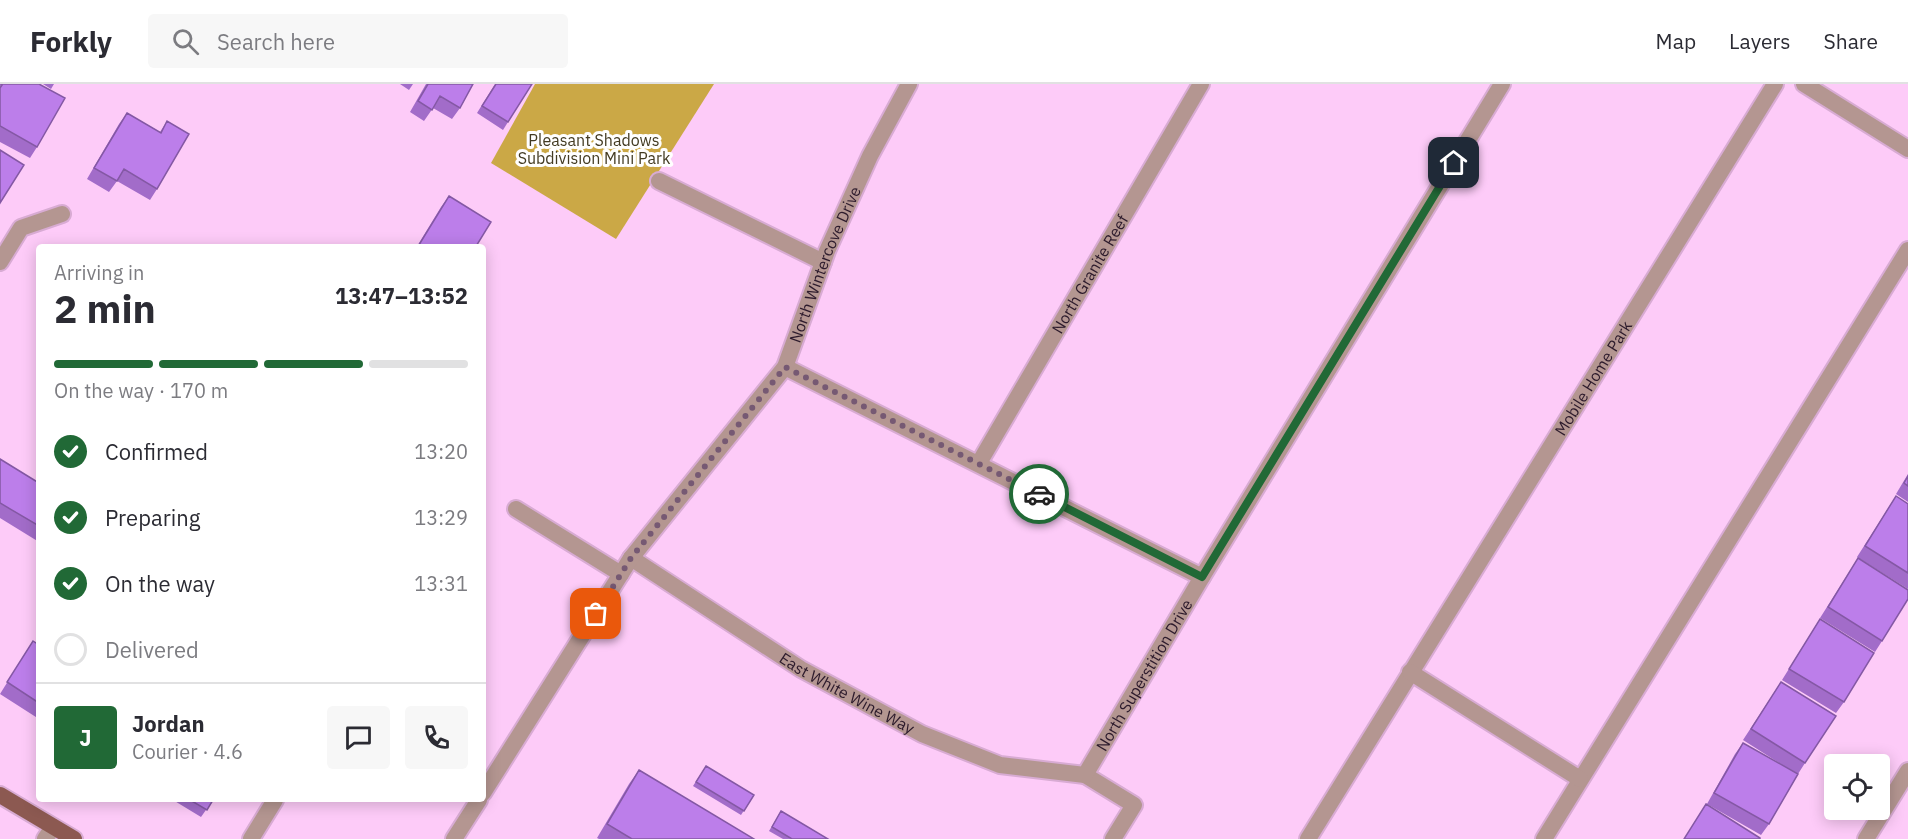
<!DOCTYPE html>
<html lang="en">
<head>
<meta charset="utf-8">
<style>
	body { margin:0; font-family:"IBM Plex Sans",sans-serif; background:#f7f7f7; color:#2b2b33; height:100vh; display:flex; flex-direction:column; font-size:22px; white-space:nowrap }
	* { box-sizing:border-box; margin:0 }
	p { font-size:20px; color:#7c7c81 }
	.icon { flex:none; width:33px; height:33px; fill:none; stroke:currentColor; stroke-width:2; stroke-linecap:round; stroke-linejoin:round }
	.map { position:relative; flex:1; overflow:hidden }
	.details { position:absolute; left:36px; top:160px; width:450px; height:558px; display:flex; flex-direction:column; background:#fff; border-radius:6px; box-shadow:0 3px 15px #0003 }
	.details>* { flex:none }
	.buttons { position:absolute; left:1824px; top:670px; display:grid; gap:12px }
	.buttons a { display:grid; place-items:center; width:66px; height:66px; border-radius:6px; background:#fff; box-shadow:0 3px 15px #0003; font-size:30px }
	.pin { position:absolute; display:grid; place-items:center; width:51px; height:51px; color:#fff; margin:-26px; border-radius:12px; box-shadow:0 3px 9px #0006 }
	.courier { position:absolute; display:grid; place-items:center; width:60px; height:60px; margin:-30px; border:4px solid #216936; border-radius:50%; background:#fff; color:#222; box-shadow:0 2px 8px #0007 }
	.summary em { font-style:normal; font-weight:700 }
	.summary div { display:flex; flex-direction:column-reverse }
	.summary { display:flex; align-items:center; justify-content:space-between; height:102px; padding:0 18px }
	h1 { font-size:39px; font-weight:700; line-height:45px }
	.bar { display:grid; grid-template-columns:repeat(4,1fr); gap:9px 6px; align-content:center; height:72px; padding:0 18px }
	.bar i { height:8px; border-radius:4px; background:#e1e1e2 }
	.bar .current { background:#216936 }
	.bar p { grid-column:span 4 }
	.line { display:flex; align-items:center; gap:15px; padding:0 18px; border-top:2px solid #e1e1e2 }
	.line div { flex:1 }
	.round { display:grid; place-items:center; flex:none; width:63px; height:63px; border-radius:6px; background:#f7f7f7 }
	ol { padding:0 18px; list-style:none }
	li { display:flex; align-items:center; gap:18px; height:66px }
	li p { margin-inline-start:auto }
	li .icon { padding:6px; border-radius:50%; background:#216936; color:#fff; stroke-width:4 }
	li:last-child { color:#7c7c81 }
	li i { width:33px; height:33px; border:3px solid #e1e1e2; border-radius:50% }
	header { display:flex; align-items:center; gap:36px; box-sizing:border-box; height:84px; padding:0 30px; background:#fff; border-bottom:2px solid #e1e1e2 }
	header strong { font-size:28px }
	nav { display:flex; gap:33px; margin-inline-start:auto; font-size:21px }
	.search { width:420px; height:54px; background:#f7f7f7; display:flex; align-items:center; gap:15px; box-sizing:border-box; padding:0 21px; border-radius:6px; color:#7c7c81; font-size:22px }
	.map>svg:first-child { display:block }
	.green { fill:#cba846 }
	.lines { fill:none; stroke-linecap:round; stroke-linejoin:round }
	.service-casing { stroke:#d8abd3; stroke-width:20 }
	.minor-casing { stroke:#d8abd3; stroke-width:20 }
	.primary-casing { stroke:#d8abd3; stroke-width:20 }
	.service { stroke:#b49691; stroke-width:16 }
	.minor { stroke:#b49691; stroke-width:16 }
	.primary { stroke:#8c5951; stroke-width:16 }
	.wall { fill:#a26cc9 }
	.building { fill:#bc7eea; stroke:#8458a4; stroke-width:1.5 }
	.done { stroke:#765973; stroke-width:6; stroke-dasharray:0 10.8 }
	.route { stroke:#216936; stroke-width:8 }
	.labels { text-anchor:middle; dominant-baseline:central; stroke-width:6; stroke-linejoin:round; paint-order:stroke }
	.park-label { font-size:16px; fill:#433b23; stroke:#fff }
	.street-label { font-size:16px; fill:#2d1b2c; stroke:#fff }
</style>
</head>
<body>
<header>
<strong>Forkly</strong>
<div class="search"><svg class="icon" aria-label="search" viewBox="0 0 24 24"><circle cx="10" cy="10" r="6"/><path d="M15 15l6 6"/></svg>Search here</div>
<nav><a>Map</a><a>Layers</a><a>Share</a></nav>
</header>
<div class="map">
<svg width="1908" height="755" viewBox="0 0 1908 755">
	<rect width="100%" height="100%" fill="#fdcbf8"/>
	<!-- green -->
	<path class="green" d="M535,0h179l-98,155 -125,-76z"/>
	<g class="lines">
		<!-- service casing -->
		<g class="service-casing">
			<g id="service">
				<path d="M1804,0l104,65"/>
				<path d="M659,97l164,81"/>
				<path d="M0,178l21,-34 41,-14"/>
				<path d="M516,425l105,65"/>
				<path d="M1085,691l49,30 -21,34"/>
				<path id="s1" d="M1308,755l467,-755"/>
				<path d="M1544,755l364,-589"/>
			</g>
		</g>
		<!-- minor casing -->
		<g class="minor-casing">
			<g id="minor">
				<path d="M785,283l417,210"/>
				<path id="s2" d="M979,379l222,-379"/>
				<path id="s3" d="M631,474l170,111 121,65 78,31 85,10 117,-198 300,-493"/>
				<path d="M1410,588l170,107"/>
				<path id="s4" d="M483,709l148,-235 154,-191 42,-116 43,-95 39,-72"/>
				<path d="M45,755l8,-12"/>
				<path d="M251,755l24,-39"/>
				<path d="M454,755l25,-39"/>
				<path d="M1866,755l42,-68"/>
			</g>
		</g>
		<!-- primary casing -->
		<g class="primary-casing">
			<path id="primary" d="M0,711l74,44"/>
		</g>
		<!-- service -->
		<use href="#service" class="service"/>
		<!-- minor -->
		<use href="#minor" class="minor"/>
		<!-- primary -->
		<use href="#primary" class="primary"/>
	</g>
	<!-- wall -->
	<path class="wall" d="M0,0h39l-2,63 -7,11 -30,-16z
		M43,0h11l-3,5z
		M400,0h13l-4,6z
		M426,0h47l-13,24 -8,11 -19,-11 -9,13 -14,-9z
		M495,0l13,38 -5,8 -26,-17z
		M127,29l33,19 7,-11 -10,68 -7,11 -33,-19 -8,11 -22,-13 32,-55z
		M449,112l26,52h-59l25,-41z
		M0,375l39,24v59l-39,-24z
		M1908,390v28l-12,-8z
		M1896,412l12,8v85l-51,-32z
		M1858,474l24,83 -7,11 -55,-34z
		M1820,535l24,83 -8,11 -54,-33z
		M33,557l6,4v74l-39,-25z
		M1781,598l24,81 -7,11 -29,50 -8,11 -54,-31 28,-50 8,-11 47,27 -47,-30z
		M706,682l48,29 -13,20 -48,-29z
		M639,686l115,69h-155l-2,-1 32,-54z
		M173,716h40l-12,17z
		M781,727l47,28h-45l-14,-8z"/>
	<!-- building -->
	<path class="building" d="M1,0h38l26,14 -28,49 -37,-21v-38l2,-3z
		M428,0h45l-13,24 -20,-12 -8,14 -14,-9z
		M496,0h36l-24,38 -26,-16z
		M127,29l34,20 6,-12 22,13 -32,55 -33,-20 -7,12 -23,-13z
		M0,66l24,15 -24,38z
		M449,112l42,26 -16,26h-58z
		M0,375l39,24v43l-39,-23z
		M1908,392v10l-4,-3z
		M1896,412l12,8v69l-43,-27z
		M1858,474l50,32v9l-26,42 -54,-34z
		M1820,535l54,34 -30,49 -55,-33z
		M33,557l6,4v58l-32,-21z
		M1781,598l55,34 -31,47 -54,-34z
		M1743,659l55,31 -29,50 -55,-31z
		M706,682l48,29 -10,16 -48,-29z
		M639,686l115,69h-122l-25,-15z
		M190,716h23l-6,10z
		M1706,720l54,34v1h-76z
		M781,727l47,28h-36l-20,-12z"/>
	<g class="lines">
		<!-- done -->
		<path class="done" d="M596,530l35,-56 154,-191 254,127"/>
		<!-- route -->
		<path class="route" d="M1039,410l163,83 252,-414"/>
	</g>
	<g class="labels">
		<!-- park labels -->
		<g class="park-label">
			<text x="594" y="56">Pleasant Shadows<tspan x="594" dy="18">Subdivision Mini Park</tspan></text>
		</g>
		<!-- street labels -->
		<g class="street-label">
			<text stroke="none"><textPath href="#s4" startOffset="633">North Wintercove Drive</textPath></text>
			<text stroke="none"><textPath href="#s2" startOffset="219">North Granite Reef</textPath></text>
			<text stroke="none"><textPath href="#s1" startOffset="542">Mobile Home Park</textPath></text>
			<text stroke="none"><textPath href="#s3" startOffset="626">North Superstition Drive</textPath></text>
			<text stroke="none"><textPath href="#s3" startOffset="255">East White Wine Way</textPath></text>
		</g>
	</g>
</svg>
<div class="buttons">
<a><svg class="icon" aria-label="locate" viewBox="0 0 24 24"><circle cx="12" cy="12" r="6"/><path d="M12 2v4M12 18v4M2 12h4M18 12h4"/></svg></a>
</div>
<div class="pin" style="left:596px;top:530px;background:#ea580c"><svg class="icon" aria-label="bag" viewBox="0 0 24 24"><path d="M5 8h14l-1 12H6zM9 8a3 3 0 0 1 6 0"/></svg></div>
<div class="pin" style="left:1454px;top:79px;background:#1f2937"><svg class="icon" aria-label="home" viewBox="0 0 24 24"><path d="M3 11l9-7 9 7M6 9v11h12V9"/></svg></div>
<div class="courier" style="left:1039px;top:410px"><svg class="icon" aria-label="car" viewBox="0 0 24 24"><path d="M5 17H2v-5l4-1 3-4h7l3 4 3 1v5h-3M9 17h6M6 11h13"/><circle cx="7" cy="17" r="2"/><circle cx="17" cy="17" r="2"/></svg></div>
<section class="details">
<div class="summary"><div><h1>2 min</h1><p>Arriving in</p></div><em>13:47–13:52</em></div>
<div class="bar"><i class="current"></i><i class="current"></i><i class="current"></i><i></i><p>On the way · 170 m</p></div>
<ol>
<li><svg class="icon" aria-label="check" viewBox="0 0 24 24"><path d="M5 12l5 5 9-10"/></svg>Confirmed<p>13:20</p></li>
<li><svg class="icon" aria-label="check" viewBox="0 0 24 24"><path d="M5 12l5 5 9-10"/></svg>Preparing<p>13:29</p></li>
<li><svg class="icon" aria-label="check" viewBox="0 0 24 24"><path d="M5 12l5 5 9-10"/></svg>On the way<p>13:31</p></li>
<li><i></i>Delivered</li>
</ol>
<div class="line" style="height:108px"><b class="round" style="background:#216936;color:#fff">J</b><div><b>Jordan</b><p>Courier · 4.6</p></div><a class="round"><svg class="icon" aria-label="chat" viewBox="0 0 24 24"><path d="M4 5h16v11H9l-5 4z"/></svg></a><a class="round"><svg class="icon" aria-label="phone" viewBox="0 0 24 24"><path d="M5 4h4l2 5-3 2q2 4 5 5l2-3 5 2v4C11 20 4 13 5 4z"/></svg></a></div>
</section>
</div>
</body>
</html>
